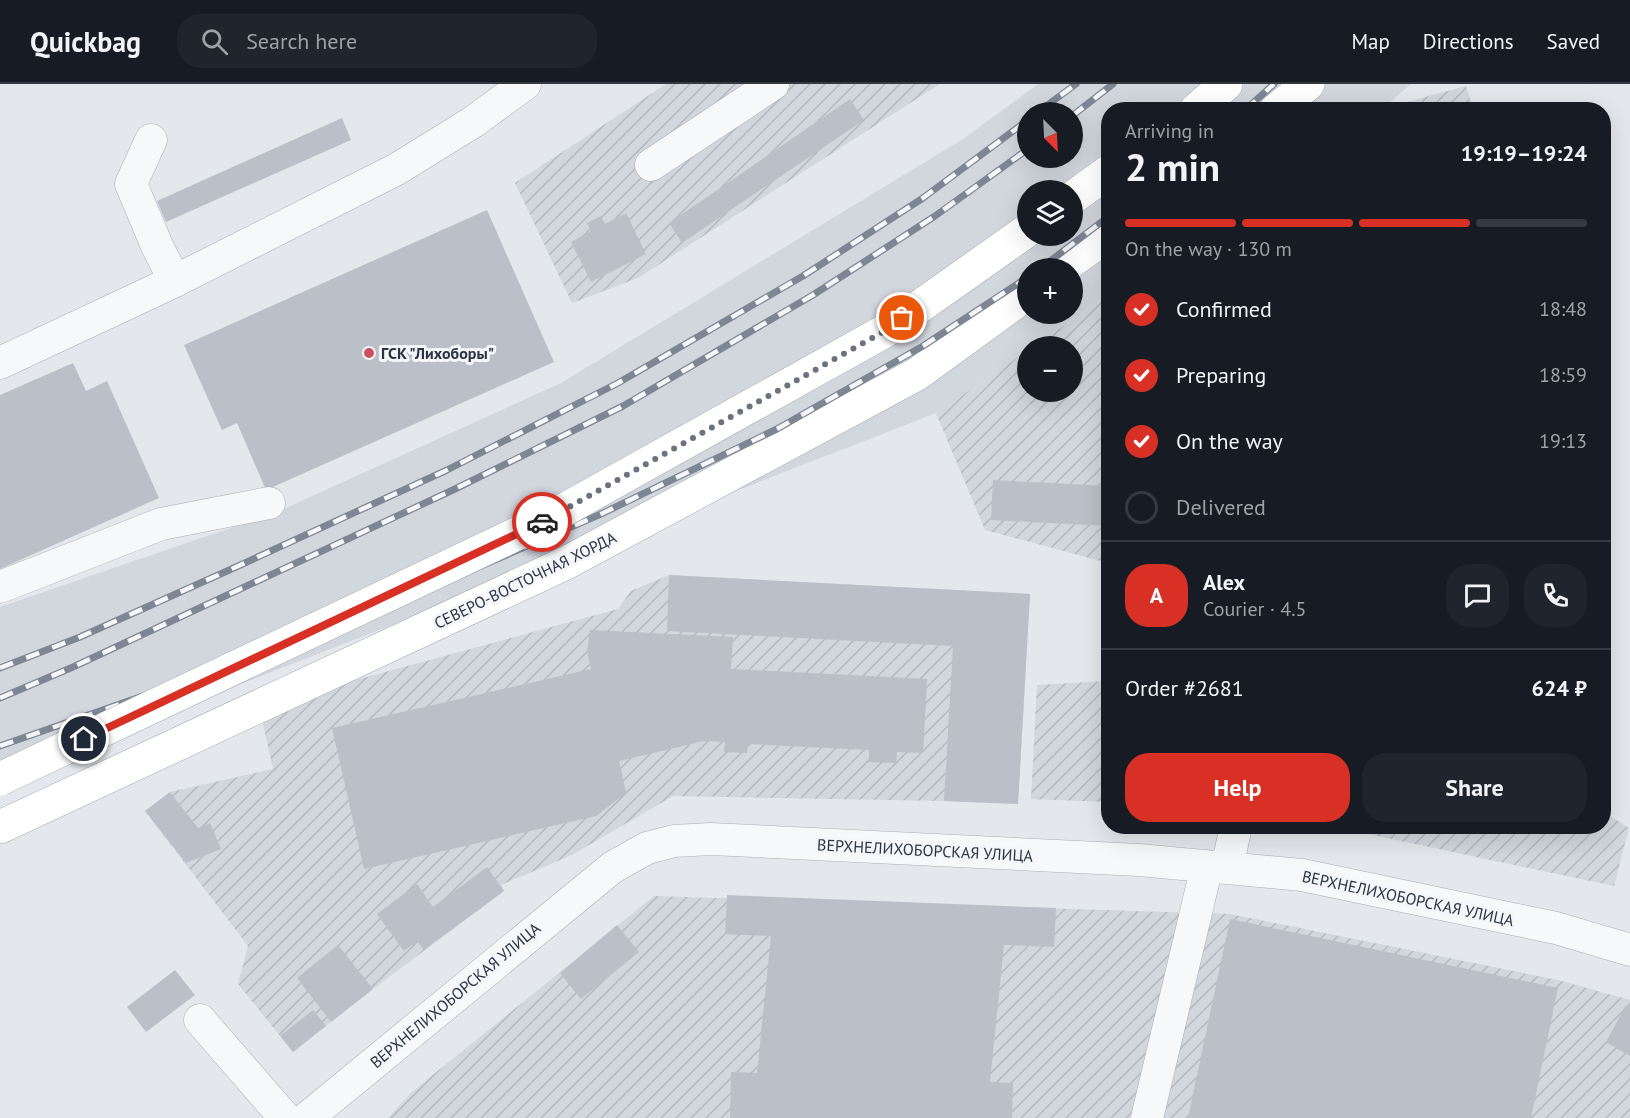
<!DOCTYPE html>
<html lang="en">
<head>
<meta charset="utf-8">
<style>
	body { margin:0; font-family:"PT Sans",sans-serif; background:#20242c; color:#f1f3f6; height:100vh; display:flex; flex-direction:column; font-size:22px; white-space:nowrap }
	* { box-sizing:border-box; margin:0 }
	p { font-size:20px; color:#9ea1a6 }
	.icon { flex:none; width:33px; height:33px; fill:none; stroke:currentColor; stroke-width:2; stroke-linecap:round; stroke-linejoin:round }
	.map { position:relative; flex:1; overflow:hidden }
	.sheet { position:absolute; left:1101px; top:18px; width:510px; height:732px; display:flex; flex-direction:column; background:#171b24; border-radius:24px; box-shadow:0 6px 24px #0002 }
	.sheet>* { flex:none }
	.needle { width:39px; rotate:156deg }
	.fabs { position:absolute; left:1017px; top:18px; display:grid; gap:12px }
	.fabs a { display:grid; place-items:center; width:66px; height:66px; border-radius:50%; background:#171b24; box-shadow:0 6px 24px #0002; font-size:30px }
	.pin { position:absolute; display:grid; place-items:center; width:51px; height:51px; color:#fff; margin:-26px; border:3px solid #fff; border-radius:50%; box-shadow:0 2px 6px #0007 }
	.courier { position:absolute; display:grid; place-items:center; width:60px; height:60px; margin:-30px; border:4px solid #d93025; border-radius:50%; background:#fff; color:#222; box-shadow:0 2px 8px #0007 }
	.head em { font-style:normal; font-weight:700 }
	.head div { display:flex; flex-direction:column-reverse }
	.head { display:flex; align-items:center; justify-content:space-between; height:102px; padding:0 24px }
	h1 { font-size:39px; font-weight:700; line-height:45px }
	.bar { display:grid; grid-template-columns:repeat(4,1fr); gap:9px 6px; align-content:center; height:72px; padding:0 24px }
	.bar i { height:8px; border-radius:4px; background:#363941 }
	.bar .current { background:#d93025 }
	.bar p { grid-column:span 4 }
	.line { display:flex; align-items:center; gap:15px; padding:0 24px; border-top:2px solid #363941 }
	.line div { flex:1 }
	.round { display:grid; place-items:center; flex:none; width:63px; height:63px; border-radius:24px; background:#20242c }
	ol { padding:0 24px; list-style:none }
	li { display:flex; align-items:center; gap:18px; height:66px }
	li p { margin-inline-start:auto }
	li .icon { padding:6px; border-radius:50%; background:#d93025; color:#fff; stroke-width:4 }
	li:last-child { color:#9ea1a6 }
	li i { width:33px; height:33px; border:3px solid #363941; border-radius:50% }
	.button { display:flex; gap:12px; margin-top:auto; padding:12px 24px }
	.button a { flex:1; height:69px; border-radius:24px; background:#d93025; color:#fff; font-size:24px; font-weight:700; line-height:69px; text-align:center }
	.button a+a { background:#20242c; color:#f1f3f6 }
	header { display:flex; align-items:center; gap:36px; box-sizing:border-box; height:84px; padding:0 30px; background:#171b24; border-bottom:2px solid #363941 }
	header strong { font-size:28px }
	nav { display:flex; gap:33px; margin-inline-start:auto; font-size:21px }
	.search { width:420px; height:54px; background:#20242c; display:flex; align-items:center; gap:15px; box-sizing:border-box; padding:0 21px; border-radius:24px; color:#9ea1a6; font-size:22px }
	.map>svg:first-child { display:block }
	.built { fill:#d2d6dd; fill-rule:evenodd }
	.industrial { fill:url(#industrial-furrows) }
	.building { fill:#bbc0c8 }
	.lines { fill:none; stroke-linecap:round; stroke-linejoin:round }
	.minor-casing { stroke:#a9aeb5; stroke-width:33 }
	.major-casing { stroke:#a4abb7; stroke-width:34 }
	.minor { stroke:#f7f8fa; stroke-width:32 }
	.major { stroke:#fff; stroke-width:33 }
	.rail-casing { stroke:#7e8694; stroke-width:7 }
	.rail { stroke:#f4f6f9; stroke-width:4.5; stroke-dasharray:14; stroke-linecap:butt }
	.major-bridge-casing { stroke:#a4abb7; stroke-width:34; stroke-linecap:butt }
	.major-bridge { stroke:#fff; stroke-width:33 }
	.done { stroke:#6c737e; stroke-width:6; stroke-dasharray:0 10.8 }
	.route { stroke:#d93025; stroke-width:8 }
	.poi-dot { fill:#ca5060; stroke:#f4f6f9; stroke-width:2 }
	.labels { text-anchor:middle; dominant-baseline:central; stroke-width:6; stroke-linejoin:round; paint-order:stroke }
	.poi-label { font-size:16px; font-weight:bold; fill:#2c3443; stroke:#f4f6f9; text-anchor:start }
	.street-label { font-size:16px; fill:#2c3443; stroke:#f4f6f9 }
</style>
</head>
<body>
<header>
<strong>Quickbag</strong>
<div class="search"><svg class="icon" aria-label="search" viewBox="0 0 24 24"><circle cx="10" cy="10" r="6"/><path d="M15 15l6 6"/></svg>Search here</div>
<nav><a>Map</a><a>Directions</a><a>Saved</a></nav>
</header>
<div class="map">
<svg width="1630" height="1034" viewBox="0 0 1630 1034">
	<defs>
		<pattern id="industrial-furrows" width="10" height="10" patternUnits="userSpaceOnUse" patternTransform="scale(1.5)"><rect width="10" height="10" fill="#d2d6dd"/><path d="M-1 1l2-2M0 10L10 0M9 11l2-2" fill="none" stroke="#b4b8bf"/></pattern>
	</defs>
	<rect width="100%" height="100%" fill="#e4e7eb"/>
	<!-- built -->
	<path class="built" d="M1038,0h373l-29,25 -274,1v186l-74,50h-6l-1,5 -91,62 -711,277 -225,79v-162l277,-95 284,-129 402,-244zM1028,28h44v46h-44zM1028,106h44v46h-44zM1028,184h44v46h-44z"/>
	<!-- industrial -->
	<path class="industrial" d="M666,0h274l-302,194 -66,25 -57,-120z
		M1466,2l7,23h-91l3,-1z
		M1108,212v267l-123,-33 -49,-117 91,-62 1,41h44v-46h-38z
		M669,491l361,19 -12,210 -74,-3 -271,-5 -101,59 -71,30 3,6 -131,98 -80,63 -55,-68 10,-38 -103,-135 25,-19 103,-23 -14,-63 359,-97 13,-18z
		M1108,597v121l-77,-3 6,-114z
		M1604,728l25,16 -15,58 -279,-59 269,-1z
		M654,812l576,18 328,66 72,20v118h-1242l25,-27z"/>
	<!-- building -->
	<path class="building" d="M850,15l14,21 -182,123 -13,-20z
		M342,34l9,22 -185,82 -9,-21z
		M487,126l67,152 -288,128 -29,-67 -15,7 -38,-85z
		M626,129l20,41 -55,28 -20,-40 20,-11 -4,-8 14,-7 4,8z
		M73,279l13,28 21,-10 52,117 -159,71v-174z
		M993,396l115,6v40l-117,-6z
		M669,491l361,19 -12,210 -74,-3 9,-155 -286,-15z
		M590,546l143,7 -2,32 196,10 -4,74 -26,-1 -1,11 -27,-1v-12l-121,-6 -1,9 -23,-1 1,-10 -21,-1 -85,20 7,32 -30,23 -232,53 -32,-141 259,-59 -4,-18z
		M170,708l28,36 12,-5 11,26 -35,14 -41,-52z
		M487,783l17,24 -80,59 -7,-9 -13,10 -27,-37 40,-30 16,23z
		M727,811l329,13 -2,39 -50,-2 -14,137 23,1 -1,35h-282l1,-46 26,1 14,-137 -46,-2z
		M1230,835l328,69 -27,130h-343z
		M617,841l22,27 -58,47 -21,-26z
		M338,861l35,44 -42,33 -34,-44z
		M175,886l20,25 -49,37 -19,-25z
		M1626,921l4,1v50l-24,-14z
		M313,926l13,16 -33,26 -13,-16z"/>
	<g class="lines">
		<!-- minor casing -->
		<g class="minor-casing">
			<path id="minor" d="M151,56l-20,44 27,64 17,33
				M651,81l122,-81
				M0,279l175,-82 222,-112 76,-47 52,-38
				M0,503l161,-63 108,-21
				M1227,784l9,-42
				M200,936l85,98
				M307,1034l306,-251 34,-19 27,-7 37,-2 428,21 163,15 254,53 74,22
				M1147,1034l60,-252"/>
		</g>
		<!-- major casing -->
		<g class="major-casing">
			<path id="major" d="M1196,26l30,-26
				M1276,26l32,-26
				M1072,114l36,-26
				M1062,184l46,-33
				M0,743l566,-264 351,-189 111,-81"/>
		</g>
		<!-- minor -->
		<use href="#minor" class="minor"/>
		<!-- major -->
		<use href="#major" class="major"/>
		<!-- rail casing -->
		<g class="rail-casing">
			<path id="rail" d="M1245,26l29,-26
				M1038,28l38,-28
				M1072,32l41,-32
				M1041,184l67,-51
				M0,584l80,-31 156,-70 211,-97 171,-87 185,-107 120,-78 105,-78
				M0,614l73,-31 382,-178 168,-83 190,-111 122,-79 93,-67
				M0,662l340,-119 261,-113 176,-85 146,-83 105,-69"/>
		</g>
		<!-- rail -->
		<use href="#rail" class="rail"/>
		<!-- major-bridge casing -->
		<g class="major-bridge-casing">
			<path id="major-bridge" d="M0,695l546,-259 339,-189 143,-101"/>
		</g>
		<!-- major-bridge -->
		<use href="#major-bridge" class="major-bridge"/>
	</g>
	<g class="lines">
		<!-- done -->
		<path class="done" d="M542,438l343,-191 17,-13"/>
		<!-- route -->
		<path class="route" d="M84,655l458,-217"/>
	</g>
	<!-- markers -->
	<circle class="poi-dot" cx="369" cy="269" r="6"/>
	<g class="labels">
		<!-- poi labels -->
		<g class="poi-label">
			<text x="381" y="269">ГСК "Лихоборы"</text>
		</g>
		<!-- street labels -->
		<g class="street-label">
			<text transform="translate(525 496) rotate(-26)">СЕВЕРО-ВОСТОЧНАЯ ХОРДА</text>
			<text transform="translate(925 766) rotate(3)">ВЕРХНЕЛИХОБОРСКАЯ УЛИЦА</text>
			<text transform="translate(1408 814) rotate(12)">ВЕРХНЕЛИХОБОРСКАЯ УЛИЦА</text>
			<text transform="translate(455 911) rotate(-40)">ВЕРХНЕЛИХОБОРСКАЯ УЛИЦА</text>
		</g>
	</g>
</svg>
<div class="fabs">
<a><svg class="needle" viewBox="-14 -14 28 28"><path d="M0-13l5 13h-10z" fill="#e53935"/><path d="M0 13l5-13h-10z" fill="#9ea1a6"/></svg></a>
<a><svg class="icon" aria-label="layers" viewBox="0 0 24 24"><path d="M12 4l9 5-9 5-9-5zM3 14l9 5 9-5"/></svg></a>
<a>+</a>
<a>−</a>
</div>
<div class="pin" style="left:902px;top:234px;background:#ea580c"><svg class="icon" aria-label="bag" viewBox="0 0 24 24"><path d="M5 8h14l-1 12H6zM9 8a3 3 0 0 1 6 0"/></svg></div>
<div class="pin" style="left:84px;top:655px;background:#1f2937"><svg class="icon" aria-label="home" viewBox="0 0 24 24"><path d="M3 11l9-7 9 7M6 9v11h12V9"/></svg></div>
<div class="courier" style="left:542px;top:438px"><svg class="icon" aria-label="car" viewBox="0 0 24 24"><path d="M5 17H2v-5l4-1 3-4h7l3 4 3 1v5h-3M9 17h6M6 11h13"/><circle cx="7" cy="17" r="2"/><circle cx="17" cy="17" r="2"/></svg></div>
<section class="sheet">
<div class="head"><div><h1>2 min</h1><p>Arriving in</p></div><em>19:19–19:24</em></div>
<div class="bar"><i class="current"></i><i class="current"></i><i class="current"></i><i></i><p>On the way · 130 m</p></div>
<ol>
<li><svg class="icon" aria-label="check" viewBox="0 0 24 24"><path d="M5 12l5 5 9-10"/></svg>Confirmed<p>18:48</p></li>
<li><svg class="icon" aria-label="check" viewBox="0 0 24 24"><path d="M5 12l5 5 9-10"/></svg>Preparing<p>18:59</p></li>
<li><svg class="icon" aria-label="check" viewBox="0 0 24 24"><path d="M5 12l5 5 9-10"/></svg>On the way<p>19:13</p></li>
<li><i></i>Delivered</li>
</ol>
<div class="line" style="height:108px"><b class="round" style="background:#d93025;color:#fff">A</b><div><b>Alex</b><p>Courier · 4.5</p></div><a class="round"><svg class="icon" aria-label="chat" viewBox="0 0 24 24"><path d="M4 5h16v11H9l-5 4z"/></svg></a><a class="round"><svg class="icon" aria-label="phone" viewBox="0 0 24 24"><path d="M5 4h4l2 5-3 2q2 4 5 5l2-3 5 2v4C11 20 4 13 5 4z"/></svg></a></div>
<div class="line" style="height:78px"><div>Order #2681</div><b>624 ₽</b></div>
<div class="button"><a>Help</a><a>Share</a></div>
</section>
</div>
</body>
</html>
